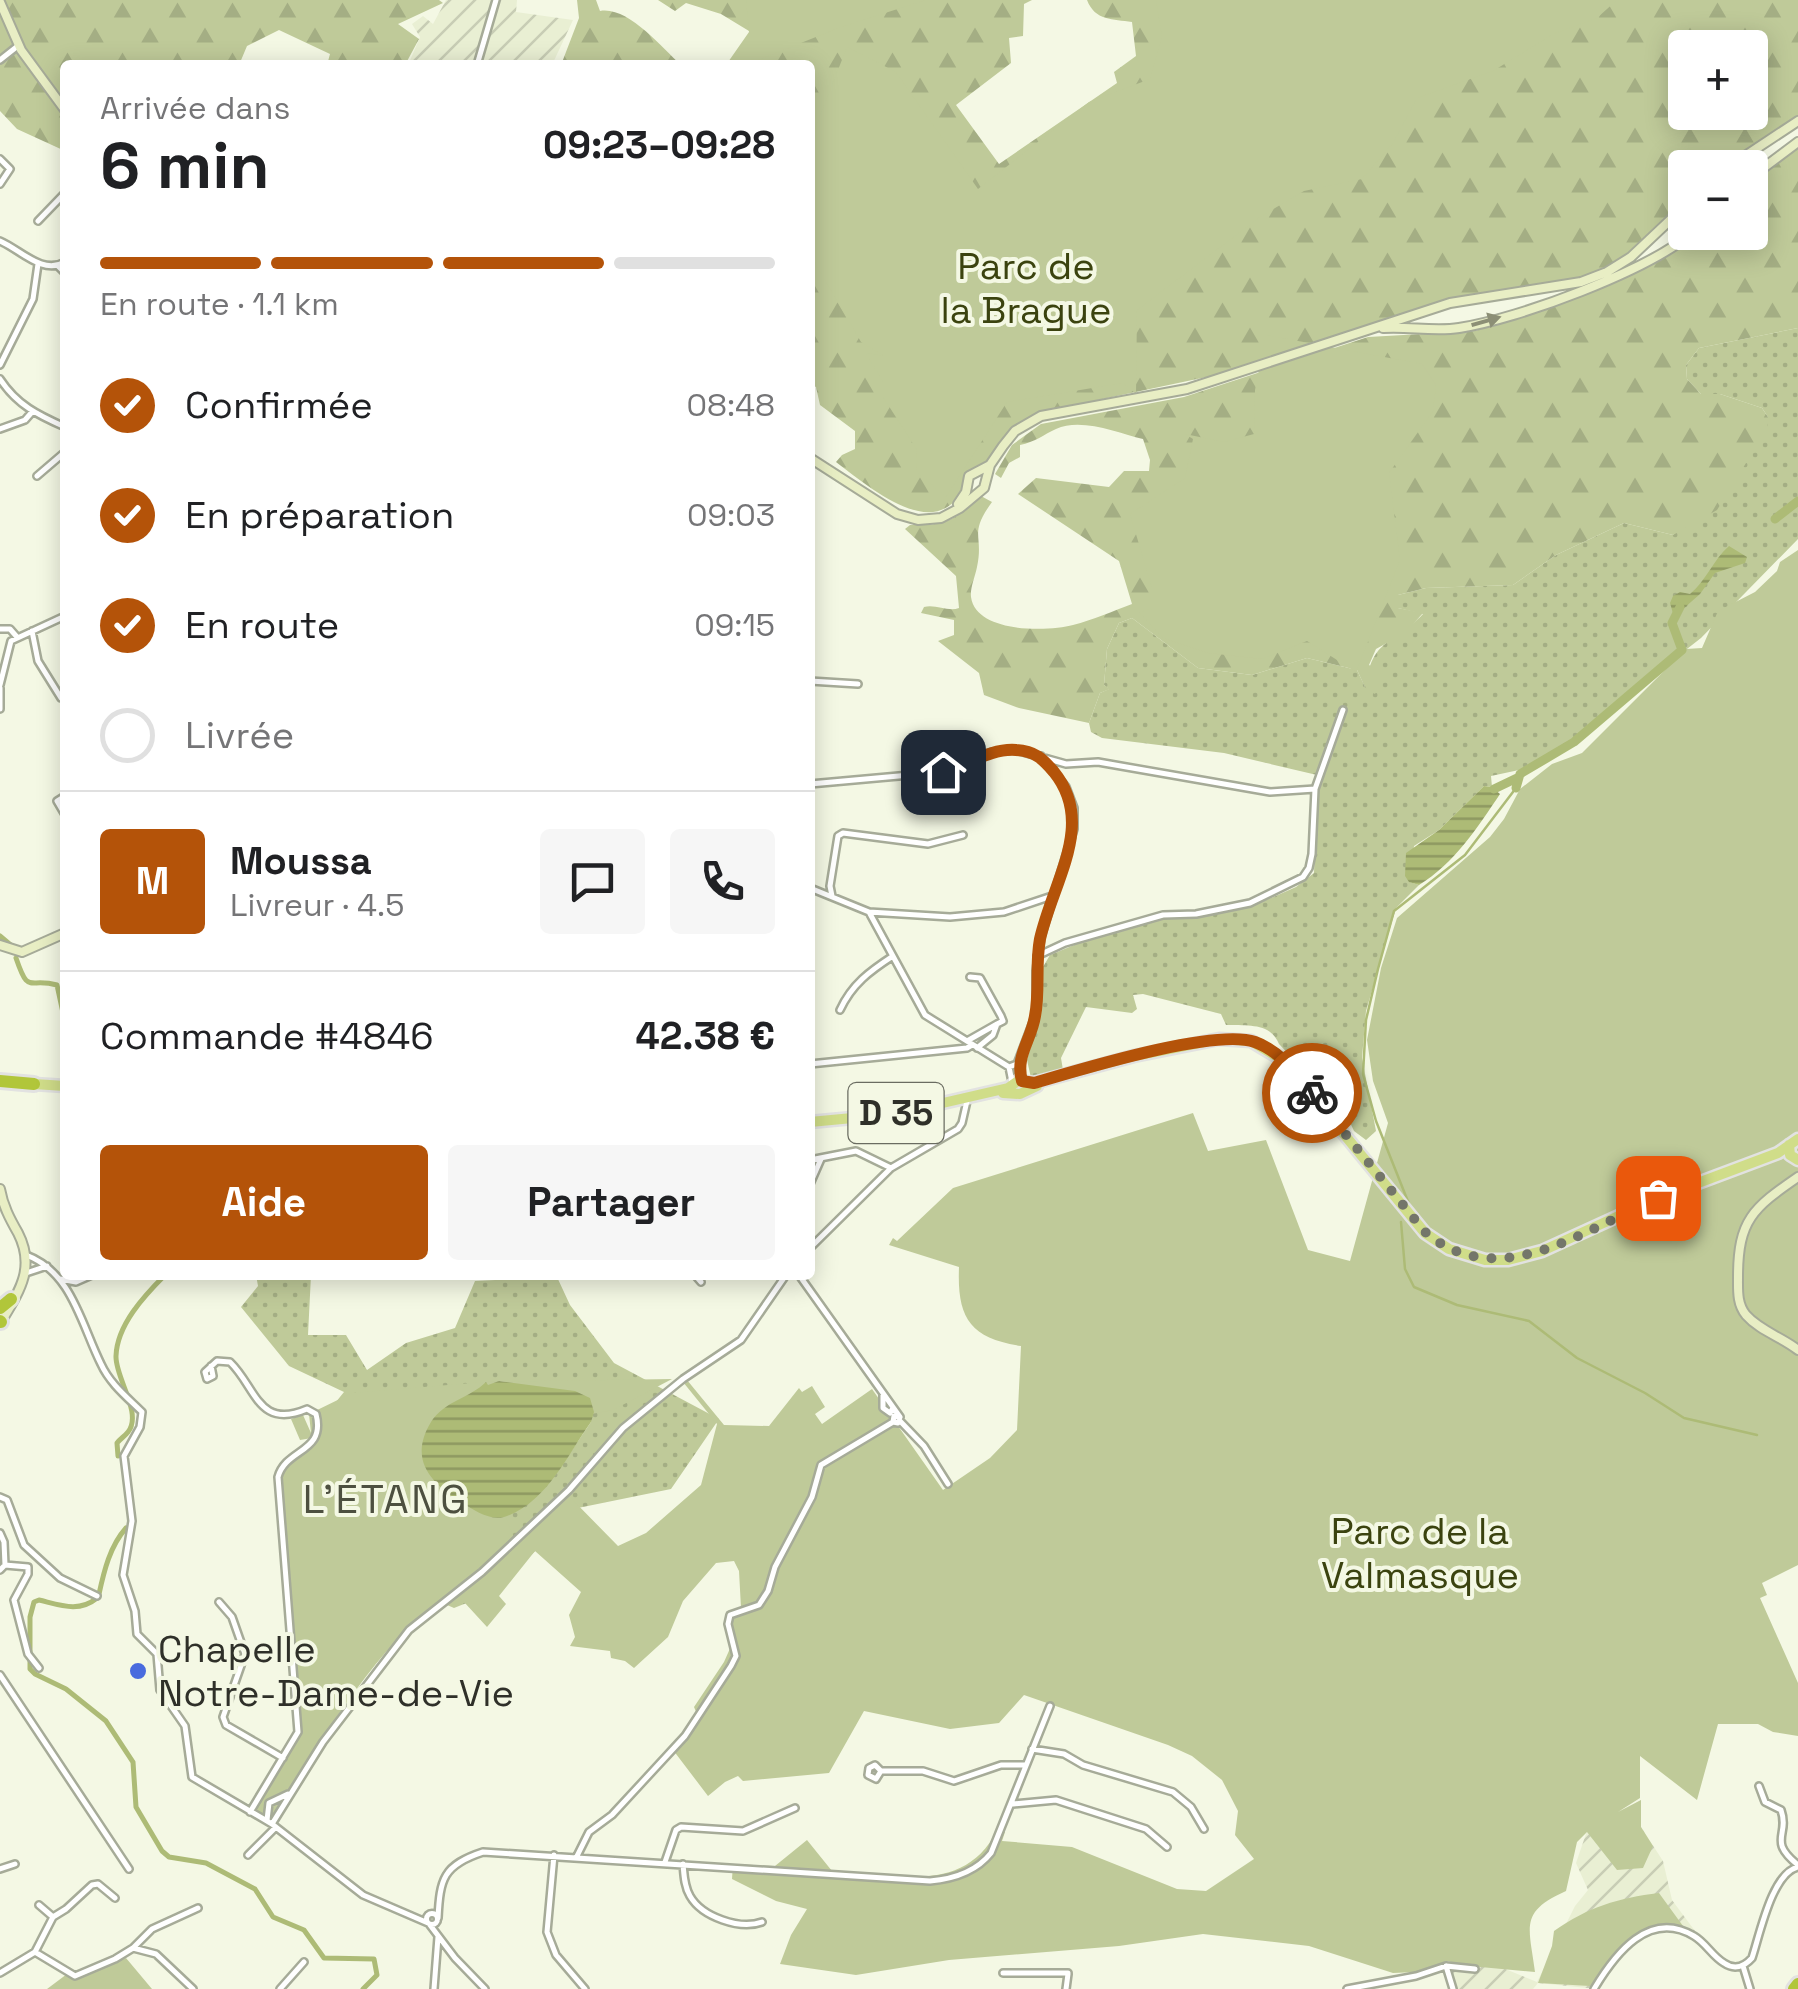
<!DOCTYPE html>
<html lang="fr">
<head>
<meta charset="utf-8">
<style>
	body { margin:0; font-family:"Space Grotesk",sans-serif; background:#f6f6f6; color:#202124; height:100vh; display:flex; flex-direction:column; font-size:38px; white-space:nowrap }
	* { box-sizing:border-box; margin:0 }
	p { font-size:32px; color:#757577 }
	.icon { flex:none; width:55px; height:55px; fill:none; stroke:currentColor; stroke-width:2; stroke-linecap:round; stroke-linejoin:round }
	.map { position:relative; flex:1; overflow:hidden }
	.sheet { position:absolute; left:60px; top:60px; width:755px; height:1220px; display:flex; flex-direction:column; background:#fff; border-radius:10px; box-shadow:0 5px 25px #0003 }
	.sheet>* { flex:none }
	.fabs { position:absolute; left:1668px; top:30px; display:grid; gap:20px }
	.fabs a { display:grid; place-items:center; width:100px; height:100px; border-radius:10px; background:#fff; box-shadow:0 5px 25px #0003; font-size:50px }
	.pin { position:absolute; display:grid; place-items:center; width:85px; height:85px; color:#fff; margin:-42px; border-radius:20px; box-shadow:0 5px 15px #0006 }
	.courier { position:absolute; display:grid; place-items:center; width:100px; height:100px; margin:-50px; border:8px solid #b45309; border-radius:50%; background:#fff; color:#222; box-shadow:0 2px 12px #0007 }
	.summary em { font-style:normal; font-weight:600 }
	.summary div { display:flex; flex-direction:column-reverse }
	.summary { display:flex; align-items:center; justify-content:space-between; height:170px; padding:0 40px }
	h1 { font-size:65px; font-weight:600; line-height:75px }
	.bar { display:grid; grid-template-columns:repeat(4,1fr); gap:15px 10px; align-content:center; height:120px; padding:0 40px }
	.bar i { height:12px; border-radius:8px; background:#e0e0e0 }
	.bar .current { background:#b45309 }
	.bar p { grid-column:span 4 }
	.line { display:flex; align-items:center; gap:25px; padding:0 40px; border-top:2px solid #e0e0e0 }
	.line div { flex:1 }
	.round { display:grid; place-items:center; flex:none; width:105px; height:105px; border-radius:10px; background:#f6f6f6 }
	ol { padding:0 40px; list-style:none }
	li { display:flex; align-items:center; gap:30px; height:110px }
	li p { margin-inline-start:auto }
	li .icon { padding:10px; border-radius:50%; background:#b45309; color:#fff; stroke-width:4 }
	li:last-child { color:#757577 }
	li i { width:55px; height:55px; border:5px solid #e0e0e0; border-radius:50% }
	.cta { display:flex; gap:20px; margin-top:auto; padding:20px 40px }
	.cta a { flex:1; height:115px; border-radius:10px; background:#b45309; color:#fff; font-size:40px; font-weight:600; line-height:115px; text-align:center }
	.cta a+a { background:#f6f6f6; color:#202124 }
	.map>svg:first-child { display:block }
	.industrial { fill:url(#industrial-furrows) }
	.grass { fill:url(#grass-dots); fill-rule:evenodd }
	.forest { fill:url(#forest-firs); fill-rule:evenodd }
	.park { fill:#bfca99 }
	.water { fill:url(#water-rules) }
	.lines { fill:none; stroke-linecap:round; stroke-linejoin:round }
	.stream { stroke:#adbb76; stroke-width:2.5 }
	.canal { stroke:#adbb76; stroke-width:5 }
	.river { stroke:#adbb76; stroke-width:9 }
	.street-casing { stroke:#a6ab98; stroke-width:10 }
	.secondary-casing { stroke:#a6ab98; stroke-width:12 }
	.primary-casing { stroke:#e2e2e1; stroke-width:15 }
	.highway-casing { stroke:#e2e2e1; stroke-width:18 }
	.street { stroke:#fff; stroke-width:5 }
	.secondary { stroke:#e8eec4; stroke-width:8 }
	.primary { stroke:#d0dd89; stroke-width:10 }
	.highway { stroke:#b1c63a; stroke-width:12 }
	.oneway { fill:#8c8f76 }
	.done { stroke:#74766a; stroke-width:10; stroke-dasharray:0 18 }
	.route { stroke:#b45309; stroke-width:12 }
	.poi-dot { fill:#496bde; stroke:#f4f8e4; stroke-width:4 }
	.labels { text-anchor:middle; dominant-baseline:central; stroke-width:8; stroke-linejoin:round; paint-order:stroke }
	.shield { fill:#f4f8e4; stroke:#6a6c61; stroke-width:2.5 }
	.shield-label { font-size:35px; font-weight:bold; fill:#2f3029 }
	.park-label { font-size:38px; fill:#3b430f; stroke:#f4f8e4 }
	.poi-label { font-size:38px; fill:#2f3029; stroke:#f4f8e4; text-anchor:start }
	.neighbourhood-label { font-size:40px; letter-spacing:2.5px; fill:#4d5040; stroke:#f4f8e4 }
</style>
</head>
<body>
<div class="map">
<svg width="1798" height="1989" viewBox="0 0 1798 1989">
	<defs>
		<pattern id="industrial-furrows" width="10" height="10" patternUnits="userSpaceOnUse" patternTransform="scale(2.5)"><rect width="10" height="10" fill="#e9efd3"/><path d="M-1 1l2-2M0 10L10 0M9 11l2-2" fill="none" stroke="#c8cdb5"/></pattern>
		<pattern id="grass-dots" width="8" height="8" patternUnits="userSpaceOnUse" patternTransform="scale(2.5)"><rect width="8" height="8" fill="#bfca99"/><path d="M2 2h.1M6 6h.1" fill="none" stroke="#a4ae84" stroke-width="1.8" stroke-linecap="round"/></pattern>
		<pattern id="forest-firs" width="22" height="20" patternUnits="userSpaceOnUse" patternTransform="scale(2.5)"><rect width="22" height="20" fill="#bfca99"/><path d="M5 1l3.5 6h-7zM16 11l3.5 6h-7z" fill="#a4ae84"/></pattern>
		<pattern id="water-rules" width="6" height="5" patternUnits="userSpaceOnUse" patternTransform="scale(2.5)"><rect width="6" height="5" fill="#adbb76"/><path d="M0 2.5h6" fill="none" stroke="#8d9861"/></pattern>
	</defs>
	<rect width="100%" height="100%" fill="#f4f8e4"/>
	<!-- industrial -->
	<path class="industrial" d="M446,0h71l-1,12 57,8 -21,45h-144l12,-28 -8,-13 11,-8 10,8z
		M1641,1800v27l22,34 9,39 23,31 -7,5 -19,-5 -20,3 -16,9 -36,46 -59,-6 -5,6h-77l-8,-21 11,-4 39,2 39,16 38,-76 13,-16 -12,-27 11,-32z"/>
	<!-- grass -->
	<path class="grass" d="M1798,328v211l-97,99 -164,128 -46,10 1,11 -8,-1 -45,44 -25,16 -4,36 9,3 -23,23 -30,103 -4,47 14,73 -10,9 -12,-9 -8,-17 -67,-70c-9,-22 -32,-18 -53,-19l-5,-11 -78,-20 -10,1 4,14 -5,4 -46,-6 -25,51 2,12 -32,8 -4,-18 12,-44 1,-44 10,-17 46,-19 66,-19 44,-2 49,-10 41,-18 18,-14 3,-98 -93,-22 -122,-15 -11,-6 -2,-9 11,-30 9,-4 -5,-4 3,-36 12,-26 13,-5 66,50 54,7 55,-17 50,12 8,17c8,-50 27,-41 58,-73l-25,-6v-13l28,-7 87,-3 43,-30 68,-32 49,12 95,-118 -6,-9 -42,-14h-19l-14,-15 -1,-14 13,-17z
		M256,1275h55l-3,60h38l21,35 39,-27 49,-15 20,-47 82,-4 13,28 44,58 105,56 -48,70 -98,20 -27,32 -35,33 -27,22 -30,12 -16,-7 -53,51 -60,74 -23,-11 -5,-20 -14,-218 41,-39 -1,-20 21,-26 -55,-26 -48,-59 17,-21zM499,1381l76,10 16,31 -36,53 -59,-91z"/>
	<!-- forest -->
	<path class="forest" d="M0,0h439l4,3 -45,21 21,15 -14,26h-78l3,-11 -51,-24 -32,16 -8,19h-174v86l-48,-22 -17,-18z
		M577,0h19l4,11c28,-5 61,36 81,54h-120l18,-47z
		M658,0h374l-8,4 -1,32 -14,2 2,25 -55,42 43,59 118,-81 -3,-11 22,-16 -4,-34c-19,-3 -37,-1 -45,-22h711v116l-77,51 -36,1v34l-49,47 -29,18 -35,14 -122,18 -234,76 -175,37 -30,17 -28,37 -13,6c-24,80 -93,21 -134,-10l6,-7 13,-6v-18l-35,-26 -4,-18 -6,-4v-318h-77l18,-31 -2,-3 -28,-17 -35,-11 -11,8zM1685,48h65v64h-65z
		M1798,147v181l-99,20 -13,17 1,14 14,15h19l42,14 6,9 -1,12 -50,81 -44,25 -49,-12 -68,32 -43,30 -87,3 -28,7v13l25,5 -18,20 -29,16 -7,16 9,5 3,12 -6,12 -10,-7 -8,-17 -50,-12 -55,17 -54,-7 -66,-50 -13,5 -12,26 -3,36 6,4 -10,4 -11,30 -70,-15 -35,-13 -5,-22 -41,-32 16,-6v-15l-33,-7 3,-6c12,-3 24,5 35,1l-3,-32 -51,-47 5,-4c36,1 45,-5 71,-29l11,6c-24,33 -8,32 -15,65 -2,10 -7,21 -6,30 5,36 76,35 102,28 20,-5 40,-14 59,-21l-13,-43 -101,-67 18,-16 73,9 15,-16h25l1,-11 -7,-21c-25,-6 -62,-22 -87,-10 -13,6 -21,13 -36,16v12l-11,6 -8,15 -6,-4 17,-29 29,-21 143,-27 184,-60 107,-6 109,-36 82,-39 35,-23 49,-1v-46z"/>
	<!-- park -->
	<path class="park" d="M746,0h180l-85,27 -95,38h-20l23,-33z
		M1156,0h461l-20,18 -44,16 -60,37 -76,27 -24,45 -31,36 -58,12 -44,26 -123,93 -1,84 -13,-11 -116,19 -61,95 -30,-26 1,-21 -34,-53v-15l-17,-29 18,3 -23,-14 -51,-88v-121l4,-2 33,-84 49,25 82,117 111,-87 61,-23 12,-42z
		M1266,335l156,29 14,21 -3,26 -44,62 11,87 -44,112 -49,-31 -45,18 -54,-6 -45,-15 -24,-26 13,-3v-21l-22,-74 55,-36 8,-39 -8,-5 39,8 30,-8 1,-44z
		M1798,550v1015l-36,18 5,12 -7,3 38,85v53l-25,-4 -15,-8h-40l-21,76 -57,-44v42l-22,14 23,-12v27l12,19 -10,22 -26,2 -30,-38 -10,10 -11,49c-47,21 -37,35 -31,81l-76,-7 -11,-4 -33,11 -22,1 -84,-27 -106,-12 -84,12 -170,14 -93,15 -76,-11 11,-29 16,-26 -31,-8 -44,-22 1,-15 42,2 32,-26 25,31c61,3 133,25 165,-41l8,2 -3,9 70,6 105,42 29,2 48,-32 -19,-24 3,-24 -16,-31 -30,-24 -24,-11 -144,-50 -25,28 -49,6 -86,-18 -35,62 -86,8 -5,-5 -13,6 -17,14 -38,-50 15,-13 12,-19 -3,-7 30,-45 8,-18 -6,-25 15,-11 -2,-37 -5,-10 -18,2 -33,38 -15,36 -34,31 -9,-7 -14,-3 -1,-7 -40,-5 5,-9 -6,-22 12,-23 -46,-41 -36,45 7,8 -19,23 -34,-37c-79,56 -128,146 -180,227l-18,-6 46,-80 -21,-266 32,-27 -12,2 -9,-21 12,-4 8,18 -2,-19 43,-21 132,-11 188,-3 -59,31 -27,5 -83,95 11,28 5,4 48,-48 51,52 28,-13 55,-48 16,-61 -34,-42 4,-2 37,45 45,1 30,-38 3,4 10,-6 13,21 -10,7 7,10 50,-35 71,101 47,-32 27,-28 4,-84c-52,-8 -64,-29 -62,-79l-70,-22 4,-7 4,3 56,-53 240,-75 15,38 58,-11 42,110 42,11 38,-138 -15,-42 -6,-41 14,-72 16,-50 93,-81 14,-18 16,-30 32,-25 30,-11 104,-104 16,-1 16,-37 37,-19 22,-21 3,-9z
		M1659,1893l24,33c-53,-6 -64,23 -93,60l-52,-3 14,-37 2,-15c34,-24 64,-33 105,-38z
		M126,1958l26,31h-105l20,-15 8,5z"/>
	<!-- water -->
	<path class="water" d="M1729,546l18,11 -2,6 -30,10 -15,21 -26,23 -4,-14 3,-7 7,-4 10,2c16,-13 23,-34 39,-48z
		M1484,786l8,1 8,7c-23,34 -45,69 -81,91l-10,-3 -4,-6 1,-23 33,-23z
		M499,1381l76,10 15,7 4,14 -3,10c-23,32 -45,82 -87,95 -14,4 -30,-7 -42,-14 -31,-20 -54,-43 -31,-81 13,-21 39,-24 55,-40l2,3z"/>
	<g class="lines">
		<!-- stream -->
		<path class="stream" d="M1409,1204l-33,-83 -13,-47 3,-54 12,-51 16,-58 71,-56 51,-67
			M1401,1222l4,47 9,18 43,18 72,16 48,37 68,35 39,25 73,17"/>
		<!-- canal -->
		<path class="canal" d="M0,936l13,11
			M16,958c13,38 12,19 41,27l8,37
			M118,1456l-1,-13c3,-4 8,-7 11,-11 15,-19 -13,-54 -12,-76 1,-31 28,-60 49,-81
			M99,1594c5,-23 11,-48 27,-66
			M97,1598c-18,15 -37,7 -58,2l-5,2 -4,15v52l5,5 31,15 40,32 27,41 3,45 26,44 7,6 37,6 49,26 18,28 31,13 20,28 50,1 3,16 -14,14"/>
		<!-- river -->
		<path class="river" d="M1775,519l23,-18
			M1516,788l4,-14 54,-32 108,-92 -10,-27 8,-16
			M1494,789l23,-11"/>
		<!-- street casing -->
		<g class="street-casing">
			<path id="street" d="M0,60l19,-15
				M477,65l19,-65
				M0,159l10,10 -10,15
				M38,221l27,-28
				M0,241c21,9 42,34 65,21
				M58,266l7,7
				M0,365l33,-66 5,-35
				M0,379c17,26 38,36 65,48
				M0,429l25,-9 7,-8
				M37,476l28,-24
				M0,629h10l7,8
				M32,631l6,30 23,37
				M810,681l48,3
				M0,685l11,-44 54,-25
				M0,688v21
				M810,784l133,-12 49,-20 24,-2 50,14 32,-2 172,30 45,-3
				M64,813l-7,-12 8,-5
				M810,888l59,24 56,103 84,52
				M832,896l-2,-10 8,-50 5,-3 85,11 35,-9
				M869,912l81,5 54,-5 48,-16
				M1037,956l28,-13 98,-28 33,-1 54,-11 53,-26 6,-9 3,-14 3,-65 28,-79
				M970,977l10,1 21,38 2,5 -6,3
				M840,1010c12,-26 30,-39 53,-54
				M967,1041l30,-17 -4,11 -16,13
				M810,1064l157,-16 5,-3
				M1017,1064l19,-50v-43l5,-34 33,-108v-21l-8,-21 -25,-31
				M1012,1082l-3,-15 8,-3 4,14
				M810,1160l46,-9 35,17
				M810,1184l11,-25
				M810,1248l81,-80 67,-39 4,-6 5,-22
				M26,1255c46,17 55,69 75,109 9,20 27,34 41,48l-2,15 -16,29 8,65 -9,54 12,36 2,23 20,20 3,36 25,36 7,51 80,47 91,71 65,28
				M26,1273l21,-7
				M695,1275l6,7
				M799,1275l101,142
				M60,1279l16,3 16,-7
				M211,1366l2,10 -6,3 -2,-7 12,-11 13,1c26,25 28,68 77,47l9,5c10,39 -30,34 -38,63l20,255 -48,80
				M883,1395v13l7,5 3,-5
				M894,1416l6,1 -2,6 -5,-1z
				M900,1421l24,25 24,38
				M0,1497l7,3 17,45 36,33 37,18
				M0,1533l4,9 1,23 -5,5
				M5,1565l23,2v7l-14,26 14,54 11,14
				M219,1602l13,15 13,37 -22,63 3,8 57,33
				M0,1675l129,194
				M1032,1749l32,5 19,11 90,27 18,15 13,22
				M881,1771l-5,8 -8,-4 1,-7 6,-3 6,6h42l31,10 47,-16h25
				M1759,1786l6,16 16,8c9,26 -14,30 17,55
				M1013,1804l43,-4 90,29 21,18
				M267,1820l2,-17 19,-9
				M272,1824l51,-82 86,-112 73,-58 87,-82 54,-62 60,-49 58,-39 45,-65
				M248,1855l28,-28
				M554,1855l-7,77 9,23 29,34
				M577,1856l12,-24 23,-17 73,-79 46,-70 5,-10 -8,-32 2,-9 29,-10 9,-14 7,-24 37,-70 9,-32 72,-43
				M665,1862l11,-32 5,-3 62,4 52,-23
				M683,1864c1,10 1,22 7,32 12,21 50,34 72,26
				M0,1869l15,-5
				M426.5 1919a5.5 5.5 0 1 1 11 0a5.5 5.5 0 1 1-11 0Z
				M53,1917l13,-8 26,-24 6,-1 17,14
				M438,1918c2,-39 5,-53 45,-66l447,29c23,-2 46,-9 61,-28l59,-147
				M430,1925l25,33 30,31
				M133,1948l19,-19 46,-21
				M35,1952l18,-35 -14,-12
				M1446,1966l29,3
				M1743,1966l7,23
				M0,1973l35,-21 40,24 40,-17 18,-11 23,6 37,35
				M1003,1973h65
				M280,1989l24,-27
				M434,1989l4,-52
				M1066,1989l2,-15
				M1347,1989l69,-13 30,-10 7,23
				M1594,1989c21,-35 55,-80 100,-53 12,7 18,20 30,27 10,7 20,4 28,-5 8,-24 20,-85 46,-91"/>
		</g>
		<!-- secondary casing -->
		<g class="secondary-casing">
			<path id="secondary" d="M0,2l21,48 44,60
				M1727,168l71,-47
				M1750,178l48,-36
				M1383,328c25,-2 51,4 76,0 59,-9 189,-57 234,-96
				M810,458l87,56 21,6 23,-2 19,-10 24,-20 6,-23 13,-19 12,-15 26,-15 146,-27 263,-86 131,-21 26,-10 24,-15 54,-51
				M958,504l8,-12 3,-16 21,-11
				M0,945l22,7 43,-19
				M1798,1177c-45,31 -60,43 -60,100 0,14 -1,27 8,38 14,16 36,22 52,35
				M0,1189c3,17 10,30 18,44 18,35 1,59 -17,89"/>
		</g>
		<!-- primary casing -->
		<g class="primary-casing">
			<path id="primary" d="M34,1084l31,2
				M1003,1093l17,1 17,-8
				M810,1122l85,-8 113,-26 10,-7 16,2 100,-27 85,-17 32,2 33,20 141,172 24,16 36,11h23l34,-9 116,-53 120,-45 20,-14
				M1789,1145l1,10 8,5"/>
		</g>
		<!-- highway casing -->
		<g class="highway-casing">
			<path id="highway" d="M0,1081l34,3
				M0,1308l11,-9
				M0,1321l1,1
				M1794,1989l4,-5"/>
		</g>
		<!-- street -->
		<use href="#street" class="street"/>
		<!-- secondary -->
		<use href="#secondary" class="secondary"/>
		<!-- primary -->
		<use href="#primary" class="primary"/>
		<!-- highway -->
		<use href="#highway" class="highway"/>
	</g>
	<!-- one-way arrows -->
	<defs><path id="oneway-solid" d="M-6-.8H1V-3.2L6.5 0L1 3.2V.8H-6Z" transform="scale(2.5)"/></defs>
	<use class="oneway" href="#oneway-solid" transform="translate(1486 321) rotate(-16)"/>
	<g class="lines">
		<!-- done -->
		<path class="done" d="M1312,1093l113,139c74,63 160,-3 233,-34"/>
		<!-- route -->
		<path class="route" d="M943,772c24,-7 48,-24 73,-22 19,1 27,9 38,22 42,52 -1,109 -14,167 -5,26 0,52 -5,77 -4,25 -20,40 -13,65l12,2c45,-13 180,-55 221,-41 25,9 41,31 57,51"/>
	</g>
	<!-- markers -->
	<circle class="poi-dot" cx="138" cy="1671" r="10"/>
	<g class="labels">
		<!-- shield labels -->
		<rect class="shield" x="848.5" y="1083" width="95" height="60" rx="8"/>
		<g class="shield-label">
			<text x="896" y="1113">D 35</text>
		</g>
		<!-- park labels -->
		<g class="park-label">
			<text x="1026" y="266">Parc de<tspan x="1026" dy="44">la Brague</tspan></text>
			<text x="1420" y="1531">Parc de la<tspan x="1420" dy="44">Valmasque</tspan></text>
		</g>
		<!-- poi labels -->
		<g class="poi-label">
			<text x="158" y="1649">Chapelle<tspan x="158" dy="44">Notre-Dame-de-Vie</tspan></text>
		</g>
		<!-- neighbourhood labels -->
		<g class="neighbourhood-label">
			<text x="386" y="1499">L'ÉTANG</text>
		</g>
	</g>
</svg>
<div class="fabs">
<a>+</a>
<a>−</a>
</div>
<div class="pin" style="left:1658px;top:1198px;background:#ea580c"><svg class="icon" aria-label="bag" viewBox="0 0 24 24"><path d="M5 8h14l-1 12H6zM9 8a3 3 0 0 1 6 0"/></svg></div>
<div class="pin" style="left:943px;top:772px;background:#1f2937"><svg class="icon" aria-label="home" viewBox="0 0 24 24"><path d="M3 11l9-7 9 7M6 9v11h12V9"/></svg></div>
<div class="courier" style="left:1312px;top:1093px"><svg class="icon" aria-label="bike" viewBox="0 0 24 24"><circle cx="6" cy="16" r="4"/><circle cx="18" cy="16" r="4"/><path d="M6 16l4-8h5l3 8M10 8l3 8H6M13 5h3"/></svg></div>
<section class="sheet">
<div class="summary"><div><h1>6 min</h1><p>Arrivée dans</p></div><em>09:23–09:28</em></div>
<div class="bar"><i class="current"></i><i class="current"></i><i class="current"></i><i></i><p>En route · 1.1 km</p></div>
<ol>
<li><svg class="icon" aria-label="check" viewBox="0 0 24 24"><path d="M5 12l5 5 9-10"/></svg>Confirmée<p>08:48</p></li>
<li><svg class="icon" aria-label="check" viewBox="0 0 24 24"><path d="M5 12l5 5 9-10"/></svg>En préparation<p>09:03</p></li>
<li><svg class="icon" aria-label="check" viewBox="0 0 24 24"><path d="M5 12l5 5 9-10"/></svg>En route<p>09:15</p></li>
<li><i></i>Livrée</li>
</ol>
<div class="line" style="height:180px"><b class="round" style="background:#b45309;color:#fff">M</b><div><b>Moussa</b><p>Livreur · 4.5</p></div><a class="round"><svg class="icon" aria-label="chat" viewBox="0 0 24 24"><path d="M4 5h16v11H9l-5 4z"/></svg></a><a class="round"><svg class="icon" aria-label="phone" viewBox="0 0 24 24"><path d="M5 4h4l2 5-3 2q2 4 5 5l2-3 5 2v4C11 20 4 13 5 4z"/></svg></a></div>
<div class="line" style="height:130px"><div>Commande #4846</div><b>42.38 €</b></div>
<div class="cta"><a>Aide</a><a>Partager</a></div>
</section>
</div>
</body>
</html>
